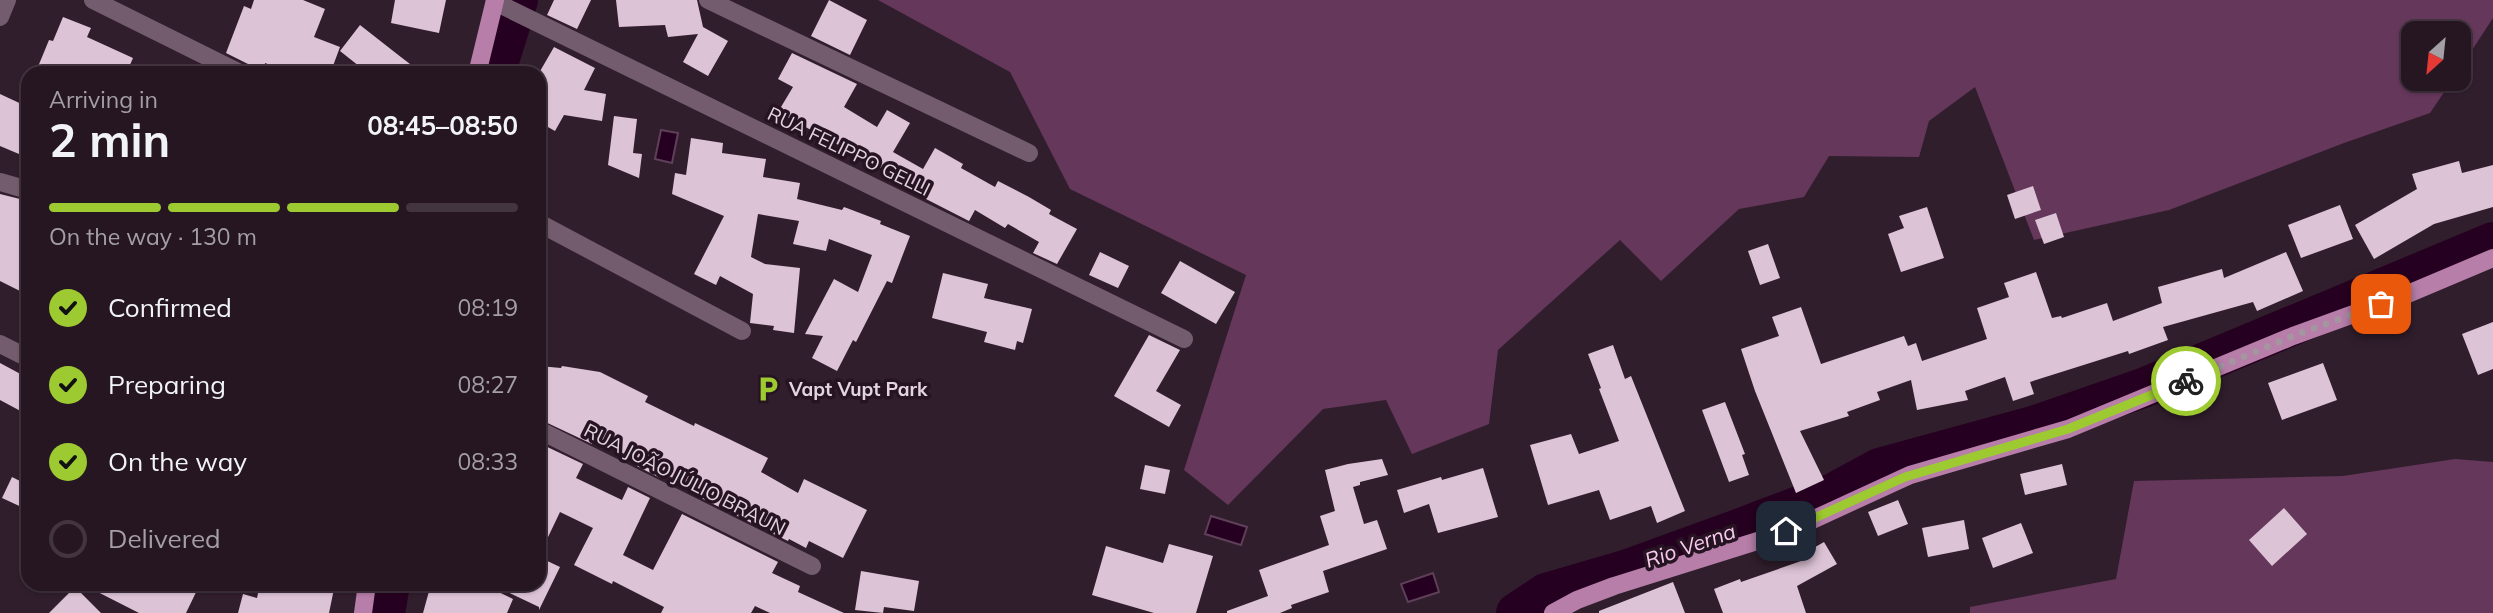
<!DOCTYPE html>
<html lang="en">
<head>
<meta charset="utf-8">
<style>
	body { margin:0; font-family:Mulish,sans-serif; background:#2d1f2a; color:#f1f3f6; height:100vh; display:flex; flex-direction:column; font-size:26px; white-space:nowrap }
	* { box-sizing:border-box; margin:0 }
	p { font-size:23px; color:#a39fa5 }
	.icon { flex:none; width:38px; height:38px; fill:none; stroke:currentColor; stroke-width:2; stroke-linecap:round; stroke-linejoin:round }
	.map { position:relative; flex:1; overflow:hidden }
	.panel { position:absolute; left:21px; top:66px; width:525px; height:525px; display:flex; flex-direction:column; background:#251622; border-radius:21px; box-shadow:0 2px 5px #0004,0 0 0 2px #423540 }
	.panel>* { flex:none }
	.needle { width:46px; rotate:207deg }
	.tools { position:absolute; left:2401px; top:21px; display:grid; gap:14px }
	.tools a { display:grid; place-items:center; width:70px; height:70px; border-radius:14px; background:#251622; box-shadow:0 2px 5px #0004,0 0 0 2px #423540; font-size:35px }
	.pin { position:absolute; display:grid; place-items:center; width:60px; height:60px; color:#fff; margin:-30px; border-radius:14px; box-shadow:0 4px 10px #0006 }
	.courier { position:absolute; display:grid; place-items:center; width:70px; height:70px; margin:-35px; border:5px solid #9dca30; border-radius:50%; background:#fff; color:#222; box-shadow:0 2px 9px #0007 }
	.overview em { font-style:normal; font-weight:700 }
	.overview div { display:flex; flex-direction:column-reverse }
	.overview { display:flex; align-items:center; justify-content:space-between; height:119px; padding:0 28px }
	h1 { font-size:46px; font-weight:700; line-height:52px }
	.bar { display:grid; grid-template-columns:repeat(4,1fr); gap:10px 7px; align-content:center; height:84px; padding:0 28px }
	.bar i { height:9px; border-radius:5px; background:#423540 }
	.bar .selected { background:#9dca30 }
	.bar p { grid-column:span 4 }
	ol { padding:0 28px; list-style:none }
	li { display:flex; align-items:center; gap:21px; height:77px }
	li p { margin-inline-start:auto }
	li .icon { padding:7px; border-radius:50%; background:#9dca30; color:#111; stroke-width:4 }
	li:last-child { color:#a39fa5 }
	li i { width:38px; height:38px; border:4px solid #423540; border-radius:50% }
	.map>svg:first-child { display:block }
	.forest { fill:#65375b }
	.water { fill:#260020; stroke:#5e4059; stroke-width:2 }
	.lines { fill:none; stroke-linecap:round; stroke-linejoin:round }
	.river { stroke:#260020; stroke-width:40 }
	.building { fill:#ddc3d6 }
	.minor { stroke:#735c6d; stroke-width:18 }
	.major { stroke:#b67ea9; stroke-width:18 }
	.done { stroke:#a495a1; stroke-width:7; stroke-dasharray:0 12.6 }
	.route { stroke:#9dca30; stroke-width:9 }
	.labels { text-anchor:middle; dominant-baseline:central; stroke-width:7; stroke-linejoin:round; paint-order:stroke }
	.street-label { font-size:19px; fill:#e2d5df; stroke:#271423 }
	.poi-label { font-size:19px; font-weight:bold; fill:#e2d5df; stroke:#271423; text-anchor:start }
	.water-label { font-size:21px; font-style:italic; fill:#f9caed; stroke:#271423 }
</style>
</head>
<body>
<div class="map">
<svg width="2493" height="613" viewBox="0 0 2493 613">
	<rect width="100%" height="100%" fill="#311e2d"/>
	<!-- forest -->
	<path class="forest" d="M878,0h1615v18l-34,52v-37h-46v46h40l-23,34 -86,30 -175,67 -135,30 -59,-153 -46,34 -10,36 -90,-1 -25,41 -65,12 -78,72 -41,-41 -122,110 -9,74 -77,30 -26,-54 -63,9 -95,96 -44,-35 62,-195 -176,-86 -60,-117z
		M2455,459l38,3v151h-523v-6l146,-28 18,-98 209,-5z"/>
	<!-- water -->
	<path class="water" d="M661,130l17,3 -6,30 -17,-4z
		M1211,516l36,11 -6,18 -36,-11z
		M1433,573l6,19 -31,10 -7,-18z"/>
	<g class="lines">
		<!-- river -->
		<path class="river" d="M495,74l23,-74
			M385,613l5,-29
			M1516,613l30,-20 79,-23 113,-41 95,-36 46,-25 157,-43 107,-37 350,-146"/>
	</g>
	<!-- building -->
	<path class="building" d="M254,0h49l22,9 -11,28 26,10 -10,27h-7l-21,-9 -3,9h-6l-28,-11 -1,11h-11l-5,-10 -22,-11 18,-47 7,3z
		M395,0h51l-7,33 -48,-10z
		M554,0h37l-14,29 -30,-14z
		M616,0h81l6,27 25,14 -20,35 -25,-14 15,-28 -30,3 -3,-12 -46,2z
		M829,0l38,20 -17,35 -39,-19z
		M63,17l28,11 -4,9 46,21 -7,16h-91l14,-34 4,1z
		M360,25l37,29 26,20h-54l-29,-23z
		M554,47l41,21 -11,22 22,4 -4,27 -38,-6 -9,16 -16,-9v-49z
		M792,53l65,31 -13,23 33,20 10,-17 23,13 -17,29 30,17 12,-21 28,16 -2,4 34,19 3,-6 31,16 22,13 -2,4 28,15 -20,35 -24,-11 6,-11 -31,-18 -3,4 -30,-18 -6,11 -84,-43 3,-6 -110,-60 15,-25 -15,-8z
		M0,94l28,13v47l-8,-3 -1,3 -19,-8z
		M614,116l23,3 -4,34 9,1 -3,24 -31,-13z
		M691,138l32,5 -1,10 44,6 -3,18 37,6 -3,16 45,11 2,-3 37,14 -1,3 30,12 -18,47 -5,-2 -31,61 -3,-2 -16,31 -25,-13 11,-22 -18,-2 29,-55 24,13 14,-37 -43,-16 -3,12 -33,-7 6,-23 -41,-7 -7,43 14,7 35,4 -6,65 -21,-3 1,-4 -24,-3 3,-29 -33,-18 -4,9 -22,-11 30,-58 -52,-22 3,-21 11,2z
		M2459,161l3,12 31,-8v42l-59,17 -60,35 -19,-34 62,-36 -5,-15z
		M2033,186l8,24 -26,9 -8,-24z
		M0,194l28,7v94l-28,-14z
		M2340,205l13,34 -52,19 -13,-33z
		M1927,207l17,51 -43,14 -13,-38 16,-6 -5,-12z
		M2056,213l8,24 -20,7 -9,-24z
		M1768,244l12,34 -20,7 -12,-34z
		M1100,252l29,14 -11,22 -29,-13z
		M2286,252l17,39 -46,20 -4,-9 -90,25 5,13 -39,14 -1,-3 -98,31 4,12 -21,7 -8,-24 -40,14 3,9 -51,10 -6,-30 -34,12 3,8 -33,12 2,4 -49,15 24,49 -28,13 -41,-102 -14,-42 38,-13 -7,-19 29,-10 20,57 83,-28 4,10 8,-3 6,18 65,-22 -10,-31 32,-11 -5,-14 32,-11 16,46 9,-2 1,2 45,-15 6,18 49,-18 -4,-16 64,-18 2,9z
		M1180,261l55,31 -19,32 -55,-31z
		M943,273l45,11 -4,14 48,11 -9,34 -6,-2 -2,9 -31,-8 3,-10 -55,-14z
		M2493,322v47l-15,6 -16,-41z
		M1149,335l31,15 -24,41 25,14 -12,22 -55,-31z
		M1613,345l12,34 6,-3 54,135 -28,12 -6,-17 -41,14 -11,-30 -51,15 -18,-60 41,-11 8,20 40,-13 -20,-52 2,-1 -13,-34z
		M0,363l28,15v37l-28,-15z
		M2323,363l14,37 -55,20 -14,-37z
		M539,366l22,2 1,-2 38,6 48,24 -3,6 49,24 1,-3 34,16 39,19 -7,14 37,21 6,-14 63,31 -24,48 -34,-17 -3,7 -17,-9 -1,2 -95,-47 2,-5 -32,-16 -3,5 -23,-12 3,-5 -46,-21 -2,4 -53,-25z
		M1725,402l20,52 -3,1 7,20 -20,7 -27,-72z
		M539,443l44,21 -7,14 46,22 6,-13 22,11 -27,57 30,15 29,-56 96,48 -6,11 28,13 -2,6 46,21h-74l-15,-7 -4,7h-90l3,-6 -51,-26 -1,3 -38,-19 19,-37 -33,-16 -21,44z
		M1382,459l6,16 -28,7v3l-7,2 11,37 13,-4 10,29 -64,22 6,21 -38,13 1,3 -12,5h-53v-2l41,-15 -9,-26 70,-25 -9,-29 15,-5 -10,-41 23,-6z
		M2062,464l5,21 -42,10 -5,-21z
		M1145,465l25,5 -5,24 -25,-5z
		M1483,468l15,49 -60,16 -9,-29 -25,9 -7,-23 44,-13 1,3z
		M12,477l16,8v25l-26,-12z
		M1898,500l10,24 -30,12 -10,-24z
		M2284,508l23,26 -35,32 -23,-26z
		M1964,520l5,29 -41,8 -6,-29z
		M2021,523l12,30 -40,15 -11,-30z
		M1824,542l13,22 -40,22 9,27h-83l-9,-24 26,-10 1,3 63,-22 -3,-5z
		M1169,544l44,12 -17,57h-42l-62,-18 14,-49 57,17z
		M539,557l21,10 -21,43v-3l-48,-23h48z
		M861,571l58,10 -5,30 -30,-4 -1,6 -28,-3z
		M1673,582l12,31h-86v-2z
		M82,584h118l-14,29h-47z
		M260,584h75l-6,29h-91l5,-19 14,4z
		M431,584h51l31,15 -6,14h-84z
		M75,587l26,26h-52z"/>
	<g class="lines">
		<!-- minor -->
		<path class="minor" d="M93,0l149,74
			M708,0l321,153
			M495,2l689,337
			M0,17l7,-17
			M0,182l28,8
			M539,223l203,108
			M0,344l28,14
			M539,430l273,136"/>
		<!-- major -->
		<path class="major" d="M477,74l18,-74
			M363,613l4,-29
			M1553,613l24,-13 37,-14 172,-54 124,-57 158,-46 225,-93 110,-40 90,-38"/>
	</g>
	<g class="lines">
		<!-- done -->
		<path class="done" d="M2186,381l107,-45 88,-32"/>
		<!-- route -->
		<path class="route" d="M1786,531l119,-54 163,-48 118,-48"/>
	</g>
	<!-- icons -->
	<defs>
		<g id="parking-bare" transform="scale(2.1)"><path d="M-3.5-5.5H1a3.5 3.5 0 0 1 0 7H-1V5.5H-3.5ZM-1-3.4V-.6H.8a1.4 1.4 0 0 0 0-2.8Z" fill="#9dca30" stroke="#271423" stroke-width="2.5" paint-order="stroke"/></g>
	</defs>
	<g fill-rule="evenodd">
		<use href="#parking-bare" x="768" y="389"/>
	</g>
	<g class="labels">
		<!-- street labels -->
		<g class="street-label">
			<text transform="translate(849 151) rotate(26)">RUA FELIPPO GELLI</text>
			<text transform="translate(685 479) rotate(27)">RUA JOÃO JÚLIO BRAUN</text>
		</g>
		<!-- poi labels -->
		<g class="poi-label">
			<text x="789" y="389">Vapt Vupt Park</text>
		</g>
		<!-- water labels -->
		<g class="water-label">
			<text transform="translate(1690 545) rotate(-19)">Rio Verna</text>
		</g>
	</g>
</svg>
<div class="tools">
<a><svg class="needle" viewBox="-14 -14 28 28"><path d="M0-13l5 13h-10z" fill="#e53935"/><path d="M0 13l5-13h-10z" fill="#a39fa5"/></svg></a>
</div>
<div class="pin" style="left:2381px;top:304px;background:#ea580c"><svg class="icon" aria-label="bag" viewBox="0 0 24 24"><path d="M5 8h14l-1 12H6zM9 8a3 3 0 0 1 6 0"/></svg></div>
<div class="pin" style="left:1786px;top:531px;background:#1f2937"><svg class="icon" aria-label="home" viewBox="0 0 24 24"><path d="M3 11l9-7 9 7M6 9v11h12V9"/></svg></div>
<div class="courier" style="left:2186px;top:381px"><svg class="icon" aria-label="bike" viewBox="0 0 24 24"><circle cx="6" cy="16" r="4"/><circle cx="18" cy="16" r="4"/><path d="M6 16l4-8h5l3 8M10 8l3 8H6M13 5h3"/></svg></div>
<section class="panel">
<div class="overview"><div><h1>2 min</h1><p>Arriving in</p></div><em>08:45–08:50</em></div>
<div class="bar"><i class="selected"></i><i class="selected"></i><i class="selected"></i><i></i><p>On the way · 130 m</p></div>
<ol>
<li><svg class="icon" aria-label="check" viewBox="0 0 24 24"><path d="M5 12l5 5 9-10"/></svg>Confirmed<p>08:19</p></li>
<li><svg class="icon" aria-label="check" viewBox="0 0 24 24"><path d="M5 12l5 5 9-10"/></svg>Preparing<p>08:27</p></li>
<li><svg class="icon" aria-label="check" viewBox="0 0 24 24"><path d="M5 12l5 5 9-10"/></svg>On the way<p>08:33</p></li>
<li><i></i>Delivered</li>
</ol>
</section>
</div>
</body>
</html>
